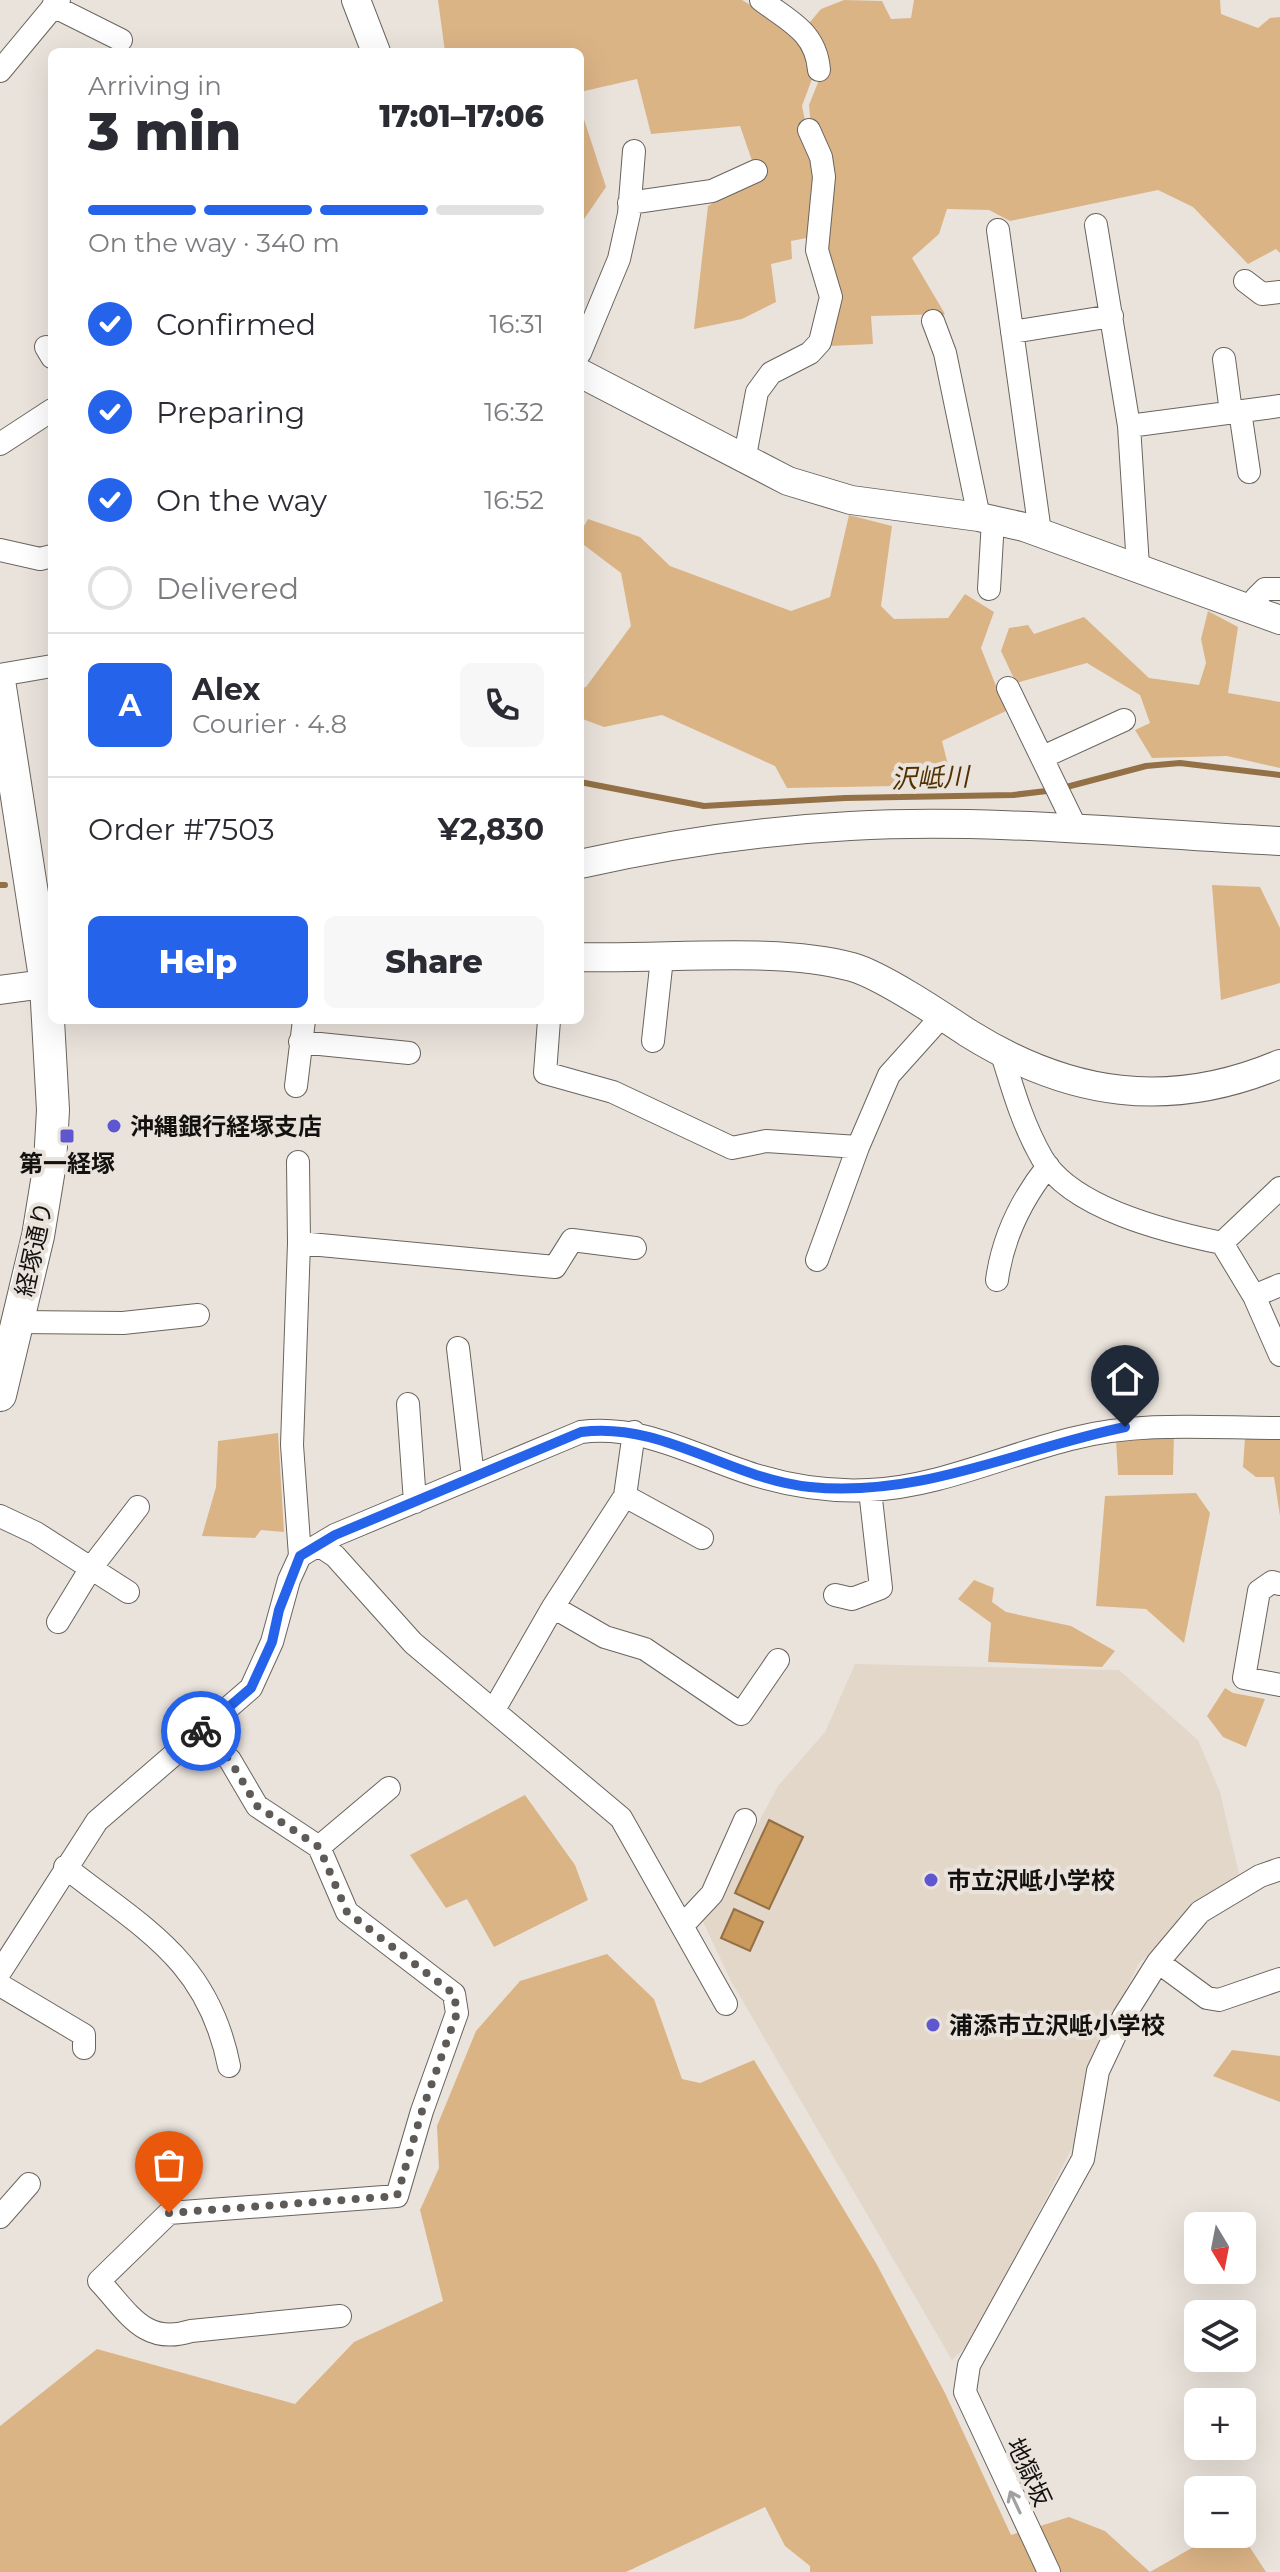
<!DOCTYPE html>
<html lang="en">
<head>
<meta charset="utf-8">
<style>
	body { margin:0; font-family:Montserrat,"Noto Sans JP",sans-serif; background:#f7f7f7; color:#2b2b33; height:100vh; display:flex; flex-direction:column; font-size:30px; white-space:nowrap }
	* { box-sizing:border-box; margin:0 }
	p { font-size:26px; color:#7c7c81 }
	.icon { flex:none; width:44px; height:44px; fill:none; stroke:currentColor; stroke-width:2; stroke-linecap:round; stroke-linejoin:round }
	.map { position:relative; flex:1; overflow:hidden }
	.drawer { position:absolute; left:48px; top:48px; width:536px; height:976px; display:flex; flex-direction:column; background:#fff; border-radius:12px; box-shadow:0 8px 32px #0002 }
	.drawer>* { flex:none }
	.needle { width:52px; rotate:170deg }
	.fabs { position:absolute; left:1184px; top:2212px; display:grid; gap:16px }
	.fabs a { display:grid; place-items:center; width:72px; height:72px; border-radius:12px; background:#fff; box-shadow:0 8px 32px #0002; font-size:40px }
	.pin { position:absolute; display:grid; place-items:center; width:68px; height:68px; color:#fff; margin:-82px -34px; border-radius:50% 50% 50% 0; rotate:-45deg; box-shadow:0 0 8px #0007 }
	.pin .icon { rotate:45deg }
	.courier { position:absolute; display:grid; place-items:center; width:80px; height:80px; margin:-40px; border:6px solid #2563eb; border-radius:50%; background:#fff; color:#222; box-shadow:0 2px 10px #0007 }
	.head em { font-style:normal; font-weight:800 }
	.head div { display:flex; flex-direction:column-reverse }
	.head { display:flex; align-items:center; justify-content:space-between; height:136px; padding:0 40px }
	h1 { font-size:52px; font-weight:800; line-height:60px }
	.bar { display:grid; grid-template-columns:repeat(4,1fr); gap:12px 8px; align-content:center; height:96px; padding:0 40px }
	.bar i { height:10px; border-radius:6px; background:#e1e1e2 }
	.bar .current { background:#2563eb }
	.bar p { grid-column:span 4 }
	.line { display:flex; align-items:center; gap:20px; padding:0 40px; border-top:2px solid #e1e1e2 }
	.line div { flex:1 }
	.round { display:grid; place-items:center; flex:none; width:84px; height:84px; border-radius:12px; background:#f7f7f7 }
	ol { padding:0 40px; list-style:none }
	li { display:flex; align-items:center; gap:24px; height:88px }
	li p { margin-inline-start:auto }
	li .icon { padding:8px; border-radius:50%; background:#2563eb; color:#fff; stroke-width:4 }
	li:last-child { color:#7c7c81 }
	li i { width:44px; height:44px; border:4px solid #e1e1e2; border-radius:50% }
	.button { display:flex; gap:16px; margin-top:auto; padding:16px 40px }
	.button a { flex:1; height:92px; border-radius:12px; background:#2563eb; color:#fff; font-size:32px; font-weight:800; line-height:92px; text-align:center }
	.button a+a { background:#f7f7f7; color:#2b2b33 }
	.map>svg:first-child { display:block }
	.built { fill:#e3d7ca }
	.green { fill:#dbb486 }
	.water { fill:#ca995c; stroke:#937045; stroke-width:2 }
	.lines { fill:none; stroke-linecap:round; stroke-linejoin:round }
	.stream { stroke:#937045; stroke-width:6 }
	.minor-casing { stroke:#6a645e; stroke-width:24 }
	.tertiary-casing { stroke:#6a645e; stroke-width:30 }
	.secondary-casing { stroke:#6a645e; stroke-width:34 }
	.minor { stroke:#fff; stroke-width:22 }
	.tertiary { stroke:#fff; stroke-width:28 }
	.secondary { stroke:#fff; stroke-width:32 }
	.oneway { stroke:#a1a09f }
	.done { stroke:#5e5a57; stroke-width:8; stroke-dasharray:0 14.4 }
	.route { stroke:#2563eb; stroke-width:10 }
	.poi-dot { fill:#5e57d0; stroke:#eae3dc; stroke-width:3 }
	.labels { text-anchor:middle; dominant-baseline:central; stroke-width:8; stroke-linejoin:round; paint-order:stroke }
	.poi-label { font-size:24px; font-weight:bold; fill:#13110f; stroke:#eae3dc; text-anchor:start }
	.street-label { font-size:24px; fill:#13110f; stroke:#eae3dc }
	.water-label { font-size:26px; font-style:italic; fill:#513100; stroke:#eae3dc }
</style>
</head>
<body>
<div class="map">
<svg width="1280" height="2572" viewBox="0 0 1280 2572">
	<rect width="100%" height="100%" fill="#eae3dc"/>
	<!-- built -->
	<path class="built" d="M855,1664l264,6 79,70 22,52 19,82 -100,89 -52,106 -14,77 -100,194 -21,20 -221,-379 -29,-61 17,-23 59,-111 47,-54z"/>
	<!-- green -->
	<path class="green" d="M438,0h304l59,35 14,36 -13,35 6,29 9,21v80l-26,5 1,18 -21,5 5,38 -34,17 -48,10 14,-123 49,-31 -17,-49 -89,8 -14,-55 -57,13v-40h-135z
		M844,0l38,1 9,18 20,-1 3,-18h306l1,14 37,14 12,-10 10,-1v236l-4,-4 -28,15 -55,-57 -35,-17 -148,31 -21,-11 -42,-1 -8,25 -27,24 33,56 -74,2 2,28 -43,2 -21,-241 12,-30 -16,-47 16,-19z
		M580,107l26,80 -26,38z
		M849,515l43,11 -11,80 13,13 54,-1 17,-24 29,18 -13,36 25,63 -64,30 11,44 -166,3 -12,-22 -113,-51 -58,12 -24,-9v-30l6,-1 45,-61 -10,-53 -41,-31v-9l8,-14 52,18 30,29 121,45 39,-14z
		M1208,611l30,16 -10,66 52,9v66l-53,-12 -75,2 -17,-28 15,-7 -10,-28 -53,-32 -71,20 -15,-32 8,-23 19,-3 6,9 50,-17 65,61 50,7 7,-22 -5,-24z
		M1212,885l48,2 20,41v55l-59,17z
		M278,1433l6,99 -23,-2 -6,8 -53,-2 14,-49 2,-46z
		M1174,1434l-1,41h-55l-2,-36z
		M1245,1438l35,1v77l-6,-39h-18l-13,-10z
		M1196,1493l14,20 -26,130 -38,-34 -50,-3 9,-110z
		M974,1580l20,8 -2,14 14,10 65,14 44,25 -13,16 -114,-5 3,-39 -33,-24z
		M1225,1688l8,5 32,6 -19,48 -23,-10 -16,-21z
		M525,1795l50,70 13,35 -94,47 -27,-48 -21,9 -36,-53z
		M607,1954l47,45 28,80 18,4 54,-23 122,203 69,130 66,142 58,-18 36,14 45,41 59,-34 40,8 17,26h-456v-6l-25,-20 -20,-39 -139,65h-626v-146l97,-77 198,55 59,-62 89,-41 -23,-91 19,-42 -2,-42 39,-95 44,-50z
		M1232,2050l48,6v46l-67,-26z"/>
	<!-- water -->
	<path class="water" d="M769,1820l34,17 -34,72 -34,-16z
		M734,1909l29,13 -13,29 -29,-13z"/>
	<g class="lines">
		<!-- stream -->
		<path class="stream" d="M580,782l124,24 141,-8 168,-3 42,-5 91,-24 34,-3 100,12
			M0,885h5"/>
		<!-- minor casing -->
		<g class="minor-casing">
			<path id="minor" d="M761,0c28,21 55,32 58,70
				M53,6l68,34
				M0,71l59,-71
				M629,203l83,-12 44,-20
				M1096,225l33,201 9,140
				M998,230l42,302
				M1245,281l17,13 18,-2
				M933,321l12,32 34,164
				M1012,332l100,-16
				M46,347l6,10
				M580,353l39,-94 10,-45 5,-63
				M1224,359l7,53
				M1240,411l9,61
				M1129,426l151,-20
				M0,444l52,-34
				M744,461l13,-69 14,-19 39,-20 10,-11 11,-45 -14,-47 7,-73 -3,-20 -12,-27
				M0,550l40,9 12,-3
				M989,589l4,-69
				M1253,610l3,-12 9,-9h15
				M0,675l52,-9
				M1008,688l69,142
				M1043,757l81,-37
				M549,1020l-4,53 68,19 119,56 34,-7 92,6 31,-72 53,-59
				M653,1041l9,-83
				M300,1042l109,11
				M1002,1054c11,36 21,71 40,104 30,51 126,74 180,85l32,53 26,59
				M296,1086l8,-66
				M299,1243l256,24 17,-27 63,8
				M1222,1243l58,-55
				M817,1260l41,-113
				M997,1280c6,-44 24,-80 51,-114
				M1254,1296l26,-11
				M19,1322l104,1 75,-8
				M458,1348l15,129
				M408,1404l7,98
				M634,1432l-9,64 77,42
				M0,1516l36,17 92,59
				M320,1546l15,10 78,87 208,175 105,186
				M300,1556l35,-21 246,-103c62,-8 116,25 174,43 36,11 76,17 114,15 71,-3 138,-36 206,-52 66,-17 137,-10 205,-10
				M1280,1584l-8,-2 -13,9 -15,87 36,7
				M835,1595l17,4 29,-11 -11,-98
				M553,1607l52,30 40,12 96,65 37,-54
				M58,1622l33,-54 47,-61
				M495,1708l58,-101 72,-111
				M200,1732l30,28 27,46 62,41 28,65 107,82 3,19 -35,98 -25,85 -228,17 -70,68c29,31 45,65 92,50l149,-15
				M319,1847l70,-59
				M65,1867c79,62 143,93 164,199
				M683,1925l29,-31 33,-74
				M1158,1962l49,36 12,2 61,-21
				M0,1972l97,-151 154,-133 21,-46 17,-62 11,-24 -8,-111 7,-202 -1,-81
				M0,1985l84,50v13
				M0,2217l29,-33
				M1049,2572l-84,-180 4,-27 114,-206 15,-88 26,-55 34,-54 42,-50 60,-36 20,-7"/>
		</g>
		<!-- tertiary casing -->
		<g class="tertiary-casing">
			<path id="tertiary" d="M356,0l20,52
				M580,373l208,108 63,19 128,17 45,10 256,93
				M580,864c89,-20 179,-33 270,-38 143,-8 288,8 430,15
				M580,957c83,3 195,-11 272,10 29,8 89,48 116,66 101,63 201,78 312,31
				M0,990l52,-7"/>
		</g>
		<!-- secondary casing -->
		<g class="secondary-casing">
			<path id="secondary" d="M0,687l46,297 7,126 -3,53 -12,73 -38,159"/>
		</g>
		<!-- minor -->
		<use href="#minor" class="minor"/>
		<!-- tertiary -->
		<use href="#tertiary" class="tertiary"/>
		<!-- secondary -->
		<use href="#secondary" class="secondary"/>
	</g>
	<!-- one-way arrows -->
	<defs><path id="oneway-shaft" d="M-6 0H5M1.5-3L5.5 0L1.5 3" fill="none" stroke-width="1.6" stroke-linecap="round" stroke-linejoin="round" transform="scale(2)"/></defs>
	<use class="oneway" href="#oneway-shaft" transform="translate(1015 2502) rotate(-115)"/>
	<g class="lines">
		<!-- done -->
		<path class="done" d="M169,2213l228,-17 25,-85 35,-98 -3,-19 -107,-82 -28,-65 -62,-41 -27,-46 -29,-29"/>
		<!-- route -->
		<path class="route" d="M201,1731l50,-43 21,-46 7,-32 21,-54 35,-21 246,-103c81,-11 149,47 229,55 111,11 209,-38 315,-60"/>
	</g>
	<!-- markers -->
	<g class="poi-dot">
		<circle cx="114" cy="1126" r="8"/>
		<rect x="59" y="1128" width="16" height="16" rx="4"/>
		<circle cx="931" cy="1880" r="8"/>
		<circle cx="933" cy="2025" r="8"/>
	</g>
	<g class="labels">
		<!-- poi labels -->
		<g class="poi-label">
			<text x="130" y="1126">沖縄銀行経塚支店</text>
			<text x="67" y="1163" text-anchor="middle">第一経塚</text>
			<text x="947" y="1880">市立沢岻小学校</text>
			<text x="949" y="2025">浦添市立沢岻小学校</text>
		</g>
		<!-- street labels -->
		<g class="street-label">
			<text transform="translate(34 1249) rotate(-78)">経塚通り</text>
			<text transform="translate(1029 2472) rotate(65)">地獄坂</text>
		</g>
		<!-- water labels -->
		<g class="water-label">
			<text transform="translate(930 778) rotate(-2)">沢岻川</text>
		</g>
	</g>
</svg>
<div class="fabs">
<a><svg class="needle" viewBox="-14 -14 28 28"><path d="M0-13l5 13h-10z" fill="#e53935"/><path d="M0 13l5-13h-10z" fill="#7c7c81"/></svg></a>
<a><svg class="icon" aria-label="layers" viewBox="0 0 24 24"><path d="M12 4l9 5-9 5-9-5zM3 14l9 5 9-5"/></svg></a>
<a>+</a>
<a>−</a>
</div>
<div class="pin" style="left:169px;top:2213px;background:#ea580c"><svg class="icon" aria-label="bag" viewBox="0 0 24 24"><path d="M5 8h14l-1 12H6zM9 8a3 3 0 0 1 6 0"/></svg></div>
<div class="pin" style="left:1125px;top:1427px;background:#1f2937"><svg class="icon" aria-label="home" viewBox="0 0 24 24"><path d="M3 11l9-7 9 7M6 9v11h12V9"/></svg></div>
<div class="courier" style="left:201px;top:1731px"><svg class="icon" aria-label="bike" viewBox="0 0 24 24"><circle cx="6" cy="16" r="4"/><circle cx="18" cy="16" r="4"/><path d="M6 16l4-8h5l3 8M10 8l3 8H6M13 5h3"/></svg></div>
<section class="drawer">
<div class="head"><div><h1>3 min</h1><p>Arriving in</p></div><em>17:01–17:06</em></div>
<div class="bar"><i class="current"></i><i class="current"></i><i class="current"></i><i></i><p>On the way · 340 m</p></div>
<ol>
<li><svg class="icon" aria-label="check" viewBox="0 0 24 24"><path d="M5 12l5 5 9-10"/></svg>Confirmed<p>16:31</p></li>
<li><svg class="icon" aria-label="check" viewBox="0 0 24 24"><path d="M5 12l5 5 9-10"/></svg>Preparing<p>16:32</p></li>
<li><svg class="icon" aria-label="check" viewBox="0 0 24 24"><path d="M5 12l5 5 9-10"/></svg>On the way<p>16:52</p></li>
<li><i></i>Delivered</li>
</ol>
<div class="line" style="height:144px"><b class="round" style="background:#2563eb;color:#fff">A</b><div><b>Alex</b><p>Courier · 4.8</p></div><a class="round"><svg class="icon" aria-label="phone" viewBox="0 0 24 24"><path d="M5 4h4l2 5-3 2q2 4 5 5l2-3 5 2v4C11 20 4 13 5 4z"/></svg></a></div>
<div class="line" style="height:104px"><div>Order #7503</div><b>¥2,830</b></div>
<div class="button"><a>Help</a><a>Share</a></div>
</section>
</div>
</body>
</html>
